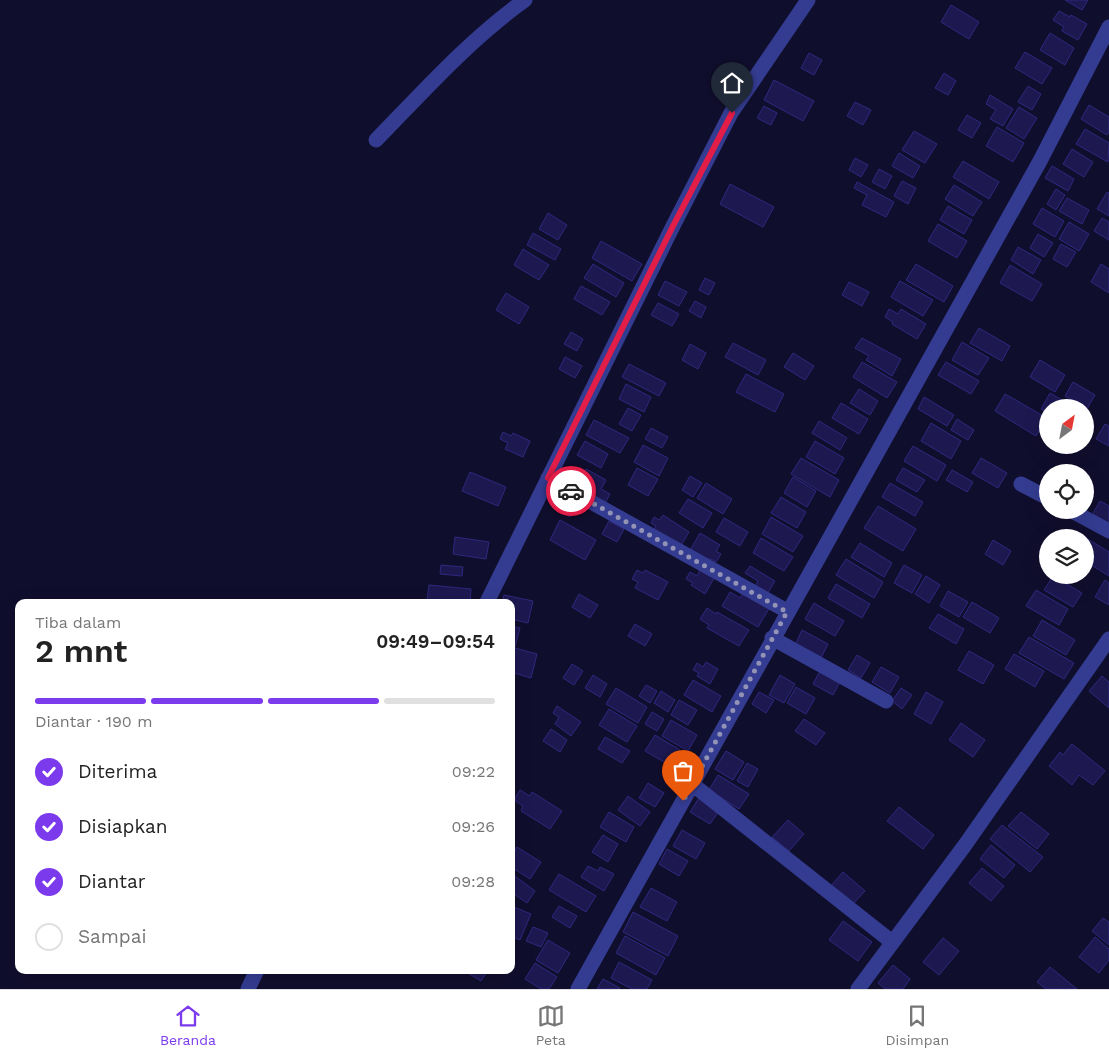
<!DOCTYPE html>
<html lang="id">
<head>
<meta charset="utf-8">
<style>
	body { margin:0; font-family:"Work Sans",sans-serif; background:#f6f6f6; color:#222; height:100vh; display:flex; flex-direction:column; font-size:19px; white-space:nowrap }
	* { box-sizing:border-box; margin:0 }
	p { font-size:16px; color:#767676 }
	.icon { flex:none; width:28px; height:28px; fill:none; stroke:currentColor; stroke-width:2; stroke-linecap:round; stroke-linejoin:round }
	.map { position:relative; flex:1; overflow:hidden }
	.details { position:absolute; left:15px; top:599px; width:500px; height:375px; display:flex; flex-direction:column; background:#fff; border-radius:10px; box-shadow:0 5px 20px #0002 }
	.details>* { flex:none }
	.needle { width:32px; rotate:32deg }
	.fabs { position:absolute; left:1039px; top:399px; display:grid; gap:10px }
	.fabs a { display:grid; place-items:center; width:55px; height:55px; border-radius:50%; background:#fff; box-shadow:0 5px 20px #0002; font-size:25px }
	.pin { position:absolute; display:grid; place-items:center; width:42px; height:42px; color:#fff; margin:-51px -21px; border-radius:50% 50% 50% 0; rotate:-45deg; box-shadow:0 0 5px #0007 }
	.pin .icon { rotate:45deg }
	.courier { position:absolute; display:grid; place-items:center; width:50px; height:50px; margin:-25px; border:4px solid #e11d48; border-radius:50%; background:#fff; color:#222; box-shadow:0 1px 6px #0007 }
	.head em { font-style:normal; font-weight:600 }
	.head div { display:flex; flex-direction:column-reverse }
	.head { display:flex; align-items:center; justify-content:space-between; height:85px; padding:0 20px }
	h1 { font-size:32px; font-weight:600; line-height:38px }
	.bar { display:grid; grid-template-columns:repeat(4,1fr); gap:8px 5px; align-content:center; height:60px; padding:0 20px }
	.bar i { height:6px; border-radius:4px; background:#e0e0e0 }
	.bar .selected { background:#7c3aed }
	.bar p { grid-column:span 4 }
	ol { padding:0 20px; list-style:none }
	li { display:flex; align-items:center; gap:15px; height:55px }
	li p { margin-inline-start:auto }
	li .icon { padding:5px; border-radius:50%; background:#7c3aed; color:#fff; stroke-width:4 }
	li:last-child { color:#767676 }
	li i { width:28px; height:28px; border:2px solid #e0e0e0; border-radius:50% }
	.menu { display:flex; justify-content:space-around; align-items:center; height:70px; border-top:1px solid #e0e0e0; background:#fff; font-size:14px; color:#767676 }
	.menu a { display:grid; justify-items:center; gap:2px }
	.menu .selected { color:#7c3aed }
	.map>svg:first-child { display:block }
	.building { fill:#1d1850; stroke:#2f287f }
	.lines { fill:none; stroke-linecap:round; stroke-linejoin:round }
	.minor { stroke:#343c91; stroke-width:15 }
	.done { stroke:#9393b6; stroke-width:5; stroke-dasharray:0 9 }
	.route { stroke:#e11d48; stroke-width:6 }
</style>
</head>
<body>
<div class="map">
<svg width="1109" height="989" viewBox="0 0 1109 989">
	<rect width="100%" height="100%" fill="#100e2d"/>
	<!-- building -->
	<path class="building" d="M1065,0h23l-6,10z
		M951,5l28,17 -10,17 -28,-17z
		M1059,11l11,6 1,-2 16,9 -9,16 -16,-9 2,-4 -11,-7z
		M1050,33l24,15 -9,17 -25,-15z
		M1025,52l27,16 -10,16 -27,-16z
		M809,53l13,7 -8,15 -13,-7z
		M944,73l12,8 -8,14 -13,-7z
		M774,80l40,21 -11,20 -39,-21z
		M1028,86l13,8 -9,16 -14,-8z
		M990,95l23,14 -10,17 -13,-7 6,-9 -10,-6z
		M855,102l16,8 -8,15 -16,-9z
		M1089,105l20,12v15l-2,3 -26,-16z
		M764,106l13,7 -6,12 -14,-7z
		M1019,107l18,11 -13,21 -18,-11z
		M967,115l14,8 -9,15 -14,-8z
		M997,127l27,16 -11,19 -27,-16z
		M1085,129l24,14 -1,19 -32,-18z
		M914,131l23,13 -12,19 -23,-13z
		M1072,149l21,13 -9,15 -21,-13z
		M899,153l21,13 -7,12 -21,-12z
		M855,158l13,7 -7,12 -12,-7z
		M963,161l36,21 -10,17 -36,-22z
		M1052,166l22,13 -6,12 -23,-13z
		M879,169l13,7 -7,13 -13,-7z
		M902,181l14,7 -8,16 -14,-8z
		M857,182l37,20 -8,15 -24,-12 5,-10 -13,-7z
		M730,184l44,23 -11,20 -43,-23z
		M954,185l28,17 -9,14 -28,-17z
		M1056,189l9,6 -9,15 -9,-6z
		M1107,192l2,1v23l-12,-7z
		M1067,198l22,12 -7,14 -23,-13z
		M948,206l24,14 -8,14 -24,-14z
		M1042,208l22,13 -9,16 -22,-13z
		M548,213l19,12 -9,15 -19,-11z
		M1102,218l7,4v18l-15,-9z
		M1069,222l20,12 -10,17 -20,-12z
		M938,224l29,17 -10,17 -29,-17z
		M533,233l28,16 -6,11 -28,-15z
		M1038,234l15,9 -9,14 -14,-9z
		M601,241l41,23 -10,17 -40,-23z
		M1061,244l15,8 -9,15 -14,-8z
		M1018,247l23,13 -8,14 -22,-14z
		M523,249l26,16 -10,15 -25,-15z
		M593,264l31,19 -8,14 -32,-19z
		M916,264l37,22 -9,16 -38,-22z
		M1101,264l8,5v24l-18,-11z
		M1010,265l32,19 -10,17 -32,-18z
		M705,278l10,5 -6,12 -10,-5z
		M665,281l22,11 -8,14 -21,-11z
		M900,281l33,19 -10,16 -32,-19z
		M849,282l20,10 -7,14 -20,-11z
		M581,286l29,16 -8,13 -28,-16z
		M506,293l23,14 -10,17 -23,-14z
		M695,301l11,6 -5,11 -12,-7z
		M658,303l21,11 -7,12 -21,-11z
		M889,309l9,5 3,-5 25,15 -9,15 -25,-15 1,-2 -8,-5z
		M979,328l31,18 -8,15 -32,-18z
		M571,332l12,7 -6,12 -13,-7z
		M862,338l39,21 -9,17 -26,-16 3,-4 -14,-8z
		M962,342l27,16 -11,17 -26,-15z
		M733,343l33,17 -8,15 -33,-18z
		M690,344l16,9 -8,16 -16,-9z
		M793,353l21,13 -9,14 -21,-13z
		M565,357l17,9 -7,12 -16,-9z
		M1040,360l25,15 -10,17 -25,-15z
		M862,362l35,20 -10,16 -34,-21z
		M946,362l33,19 -8,13 -33,-19z
		M629,364l37,19 -7,13 -37,-19z
		M746,374l38,20 -9,18 -39,-20z
		M1073,382l22,13 -8,14 -22,-13z
		M626,384l25,13 -7,15 -25,-13z
		M859,389l19,12 -8,14 -20,-12z
		M1050,393l22,13 -1,2h-23v5l-7,-4z
		M1005,394l42,24 -11,18 -41,-25z
		M924,397l30,18 -7,11 -29,-17z
		M841,403l27,16 -9,15 -27,-16z
		M628,408l13,7 -9,16 -13,-7z
		M957,419l17,11 -6,10 -17,-10z
		M594,420l35,18 -9,15 -34,-18z
		M819,421l28,17 -7,12 -28,-17z
		M931,423l30,18 -10,18 -30,-18z
		M1105,424l4,2v20l-13,-7z
		M651,428l17,9 -6,11 -17,-9z
		M503,432l8,4 2,-3 17,8 -7,16 -18,-8 3,-6 -8,-4z
		M585,441l23,13 -7,14 -24,-13z
		M815,441l29,17 -9,16 -29,-17z
		M643,445l25,13 -9,18 -25,-14z
		M913,446l33,19 -9,16 -33,-20z
		M801,458l38,22 -9,17 -39,-23z
		M981,458l26,15 -9,15 -26,-15z
		M637,468l21,11 -10,17 -20,-11z
		M903,468l22,12 -8,12 -21,-12z
		M586,469l20,11 -5,9 9,5 -6,11 -29,-15z
		M952,470l21,12 -6,10 -21,-12z
		M470,472l36,15 -8,19 -36,-15z
		M690,476l12,7 -9,14 -11,-7z
		M793,477l23,14 -9,16 -23,-14z
		M706,483l26,16 -9,15 -26,-16z
		M890,483l33,19 -8,14 -33,-19z
		M561,489l18,11 -9,17 -19,-11z
		M781,497l25,15 -9,16 -26,-15z
		M688,499l24,14 -9,15 -24,-15z
		M1100,501l9,5v19l-17,-10z
		M878,506l38,23 -13,22 -39,-23z
		M663,515l26,17 -9,15 -27,-17 3,-4 -5,-3 3,-6 5,3z
		M771,517l32,19 -10,16 -31,-18z
		M724,518l24,14 -8,14 -24,-14z
		M560,520l36,20 -11,20 -35,-20z
		M609,521l15,8 -7,13 -15,-8z
		M700,533l20,12 -4,6 5,3 -5,8 -5,-3 -4,6 -19,-11z
		M455,537l34,5 -3,17 -33,-5z
		M761,538l32,19 -9,14 -31,-18z
		M1086,538l23,14v24l-24,-15z
		M993,540l18,11 -8,14 -18,-11z
		M860,543l32,20 -8,14 -33,-20z
		M846,559l37,23 -9,16 -38,-23z
		M441,565l22,2 -1,9 -22,-2z
		M904,565l18,10 -10,18 -18,-10z
		M750,566l25,15 -9,15 -12,-8 4,-7 -13,-8z
		M637,570l6,3 2,-3 23,12 -10,18 -23,-12 3,-6 -6,-3z
		M700,570l14,8 -9,16 -14,-9 2,-2 -7,-4 4,-7 7,4z
		M926,576l14,9 -11,18 -14,-9z
		M1053,576l29,17 -9,14 -29,-17z
		M1105,580l4,3v22l-14,-8z
		M836,584l34,20 -8,14 -34,-20z
		M429,585l42,4 -1,13h-43z
		M1036,590l32,19 -9,16 -33,-19z
		M744,591l26,16 -12,20 -36,-21 8,-14 10,6z
		M948,591l20,11 -9,15 -19,-11z
		M579,594l19,11 -8,13 -18,-11z
		M504,595l29,6 -5,22 -17,-4v-17h-9z
		M972,602l27,16 -9,15 -27,-16z
		M814,603l30,18 -9,15 -30,-17z
		M707,608l9,6 1,-2 32,18 -10,16 -32,-18 2,-3 -9,-6z
		M938,614l26,15 -8,15 -27,-16z
		M1042,620l33,20 -9,15 -33,-19z
		M635,624l17,10 -7,12 -17,-10z
		M511,626l9,2 -5,19 -4,-1z
		M802,630l26,14 -7,14 -26,-13z
		M1029,637l45,26 -10,16 -45,-26z
		M511,647l26,7 -6,24 -20,-6z
		M969,651l25,14 -11,19 -25,-14z
		M1014,654l30,17 -9,16 -30,-18z
		M857,655l13,8 -9,15 -13,-8z
		M706,662l12,7 -8,15 -13,-8 2,-3 -6,-3 4,-7 6,4z
		M572,664l11,7 -9,14 -11,-7z
		M881,667l18,10 -9,16 -18,-11z
		M821,669l20,11 -8,15 -20,-11z
		M593,675l14,9 -7,13 -15,-9z
		M780,675l15,9 -11,19 -15,-8z
		M1102,676l7,6v26l-20,-17z
		M693,680l28,16 -9,16 -28,-17z
		M646,685l11,6 -7,12 -11,-7z
		M796,687l19,11 -9,16 -19,-11z
		M616,688l31,19 -9,16 -32,-19z
		M901,688l11,7 -10,14 -10,-8z
		M661,691l14,9 -7,12 -14,-9z
		M759,692l15,8 -8,13 -14,-9z
		M926,692l17,10 -12,22 -17,-10z
		M679,700l18,10 -9,15 -17,-10z
		M557,706l24,16 -10,14 -16,-12 4,-7 -6,-4z
		M609,709l28,17 -10,16 -28,-17z
		M652,712l12,7 -7,12 -12,-7z
		M804,719l21,14 -9,12 -21,-14z
		M671,720l26,15 -9,16 -26,-15z
		M961,723l24,17 -12,17 -24,-17z
		M551,729l16,11 -7,12 -17,-11z
		M655,735l25,15 -9,16 -26,-15z
		M605,737l25,14 -8,12 -24,-14z
		M1072,744l33,27 -12,14 -14,-10 -7,10 -23,-19 11,-14 3,3z
		M726,751l18,11 -11,18 -18,-11z
		M747,763l11,6 -10,18 -11,-6z
		M718,775l31,19 -10,15 -30,-19z
		M648,783l16,10 -9,14 -16,-9z
		M520,790l10,6 2,-4 30,19 -12,18 -29,-18 2,-5 -9,-6z
		M628,796l22,16 -10,14 -22,-16z
		M699,798l20,13 -9,13 -20,-12z
		M899,807l35,28 -11,14 -36,-28z
		M609,812l25,15 -8,15 -26,-15z
		M1021,812l28,22 -12,15 -29,-23z
		M788,820l16,14 -15,17 -17,-14z
		M1002,825l41,32 -13,15 -40,-33z
		M682,830l23,13 -9,16 -23,-13z
		M603,835l15,9 -10,18 -16,-10z
		M991,845l24,20 -11,13 -24,-19z
		M517,847l24,15 -11,17 -19,-12v-10z
		M667,849l21,12 -9,15 -20,-12z
		M588,866l10,5 2,-4 14,7 -10,17 -23,-14z
		M982,868l22,18 -13,15 -22,-18z
		M843,872l22,19 -13,14 -22,-18z
		M559,874l37,22 -10,16 -37,-22z
		M515,876l20,15 -8,12 -16,-11v-10z
		M651,888l26,14 -10,19 -27,-14z
		M559,906l18,10 -7,12 -18,-11z
		M514,907l17,7 -11,26 -9,-4v-22z
		M633,912l45,24 -10,20 -45,-24z
		M1103,918l6,4v23l-17,-14z
		M843,921l29,21 -14,19 -29,-21z
		M533,927l15,6 -7,14 -15,-6z
		M625,936l40,22 -9,17 -40,-22z
		M1095,937l14,12v11l-10,13 -20,-16z
		M943,938l16,13 -20,24 -16,-13z
		M548,940l22,13 -12,20 -22,-13z
		M619,962l33,18 -5,9h-15l-21,-11z
		M535,963l22,14 -8,12h-8l-16,-10z
		M893,965l17,14 -7,10h-18l-7,-6z
		M1050,967l27,22h-31l-9,-7z
		M463,970h25l-7,11z
		M603,979l17,9 -1,1h-22z"/>
	<g class="lines">
		<!-- minor -->
		<path class="minor" d="M376,140c48,-49 93,-100 149,-140
			M548,478l239,133
			M1021,484l27,14
			M1070,510l39,21
			M487,602l186,-376 58,-113 77,-113
			M772,638l114,63
			M692,784l200,158
			M248,989l9,-19
			M578,989l462,-828 69,-134
			M858,989l107,-144 144,-206"/>
	</g>
	<g class="lines">
		<!-- done -->
		<path class="done" d="M571,491l216,121 -104,189"/>
		<!-- route -->
		<path class="route" d="M571,491l-23,-13 125,-252 59,-113"/>
	</g>
</svg>
<div class="fabs">
<a><svg class="needle" viewBox="-14 -14 28 28"><path d="M0-13l5 13h-10z" fill="#e53935"/><path d="M0 13l5-13h-10z" fill="#767676"/></svg></a>
<a><svg class="icon" aria-label="locate" viewBox="0 0 24 24"><circle cx="12" cy="12" r="6"/><path d="M12 2v4M12 18v4M2 12h4M18 12h4"/></svg></a>
<a><svg class="icon" aria-label="layers" viewBox="0 0 24 24"><path d="M12 4l9 5-9 5-9-5zM3 14l9 5 9-5"/></svg></a>
</div>
<div class="pin" style="left:683px;top:801px;background:#ea580c"><svg class="icon" aria-label="bag" viewBox="0 0 24 24"><path d="M5 8h14l-1 12H6zM9 8a3 3 0 0 1 6 0"/></svg></div>
<div class="pin" style="left:732px;top:113px;background:#1f2937"><svg class="icon" aria-label="home" viewBox="0 0 24 24"><path d="M3 11l9-7 9 7M6 9v11h12V9"/></svg></div>
<div class="courier" style="left:571px;top:491px"><svg class="icon" aria-label="car" viewBox="0 0 24 24"><path d="M5 17H2v-5l4-1 3-4h7l3 4 3 1v5h-3M9 17h6M6 11h13"/><circle cx="7" cy="17" r="2"/><circle cx="17" cy="17" r="2"/></svg></div>
<section class="details">
<div class="head"><div><h1>2 mnt</h1><p>Tiba dalam</p></div><em>09:49–09:54</em></div>
<div class="bar"><i class="selected"></i><i class="selected"></i><i class="selected"></i><i></i><p>Diantar · 190 m</p></div>
<ol>
<li><svg class="icon" aria-label="check" viewBox="0 0 24 24"><path d="M5 12l5 5 9-10"/></svg>Diterima<p>09:22</p></li>
<li><svg class="icon" aria-label="check" viewBox="0 0 24 24"><path d="M5 12l5 5 9-10"/></svg>Disiapkan<p>09:26</p></li>
<li><svg class="icon" aria-label="check" viewBox="0 0 24 24"><path d="M5 12l5 5 9-10"/></svg>Diantar<p>09:28</p></li>
<li><i></i>Sampai</li>
</ol>
</section>
</div>
<nav class="menu">
<a class="selected"><svg class="icon" aria-label="home" viewBox="0 0 24 24"><path d="M3 11l9-7 9 7M6 9v11h12V9"/></svg>Beranda</a>
<a><svg class="icon" aria-label="map" viewBox="0 0 24 24"><path d="M3 6l6-2 6 2 6-2v14l-6 2-6-2-6 2zM9 4v14M15 6v14"/></svg>Peta</a>
<a><svg class="icon" aria-label="saved" viewBox="0 0 24 24"><path d="M7 4h10v16l-5-4-5 4z"/></svg>Disimpan</a>
</nav>
</body>
</html>
